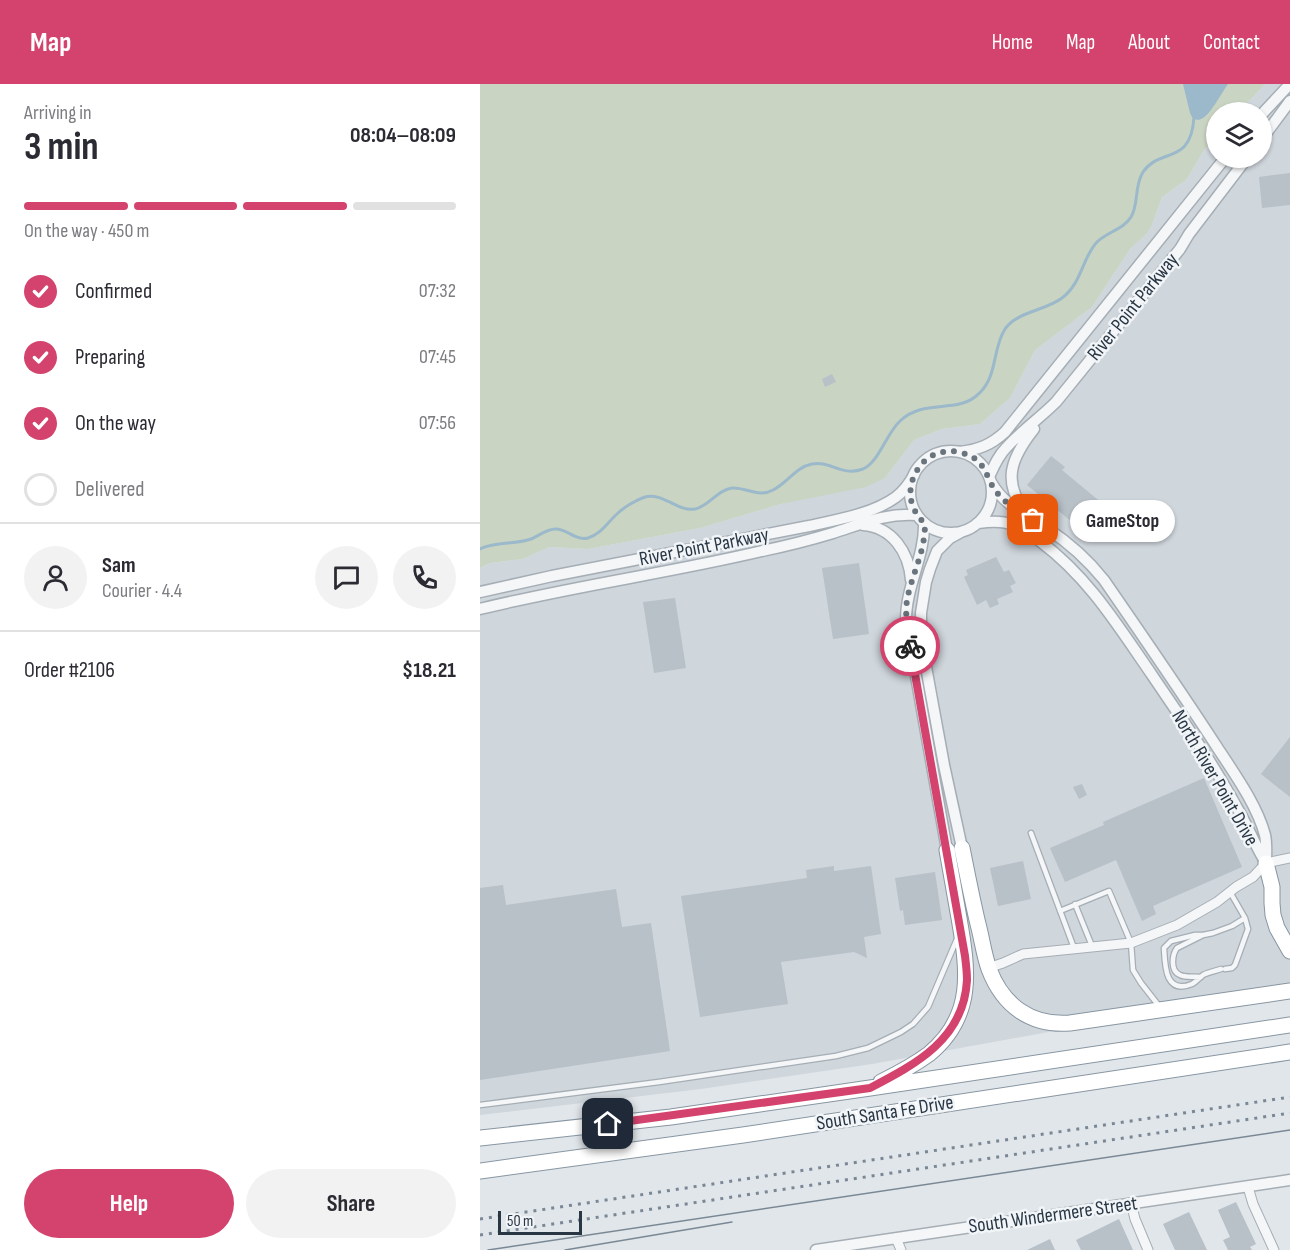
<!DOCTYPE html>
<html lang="en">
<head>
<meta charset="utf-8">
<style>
	body { margin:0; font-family:"Sofia Sans Condensed",sans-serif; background:#f2f2f3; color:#2b2b33; height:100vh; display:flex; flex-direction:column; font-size:22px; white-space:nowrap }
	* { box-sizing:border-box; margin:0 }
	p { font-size:20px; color:#7c7c81 }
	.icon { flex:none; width:33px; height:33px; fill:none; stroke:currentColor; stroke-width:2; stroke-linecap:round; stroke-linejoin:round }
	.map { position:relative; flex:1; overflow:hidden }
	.drawer { display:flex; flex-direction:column; background:#fff; width:480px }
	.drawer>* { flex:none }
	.tools { position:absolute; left:726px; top:18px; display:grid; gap:12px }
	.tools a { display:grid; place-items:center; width:66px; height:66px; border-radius:50%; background:#fff; box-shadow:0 2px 4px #0004; font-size:30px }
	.scale { position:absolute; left:18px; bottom:15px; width:84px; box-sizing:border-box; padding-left:6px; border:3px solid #293643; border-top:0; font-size:16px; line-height:21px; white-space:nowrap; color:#293643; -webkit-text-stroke:4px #f1f5f8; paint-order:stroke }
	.pin { position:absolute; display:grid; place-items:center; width:51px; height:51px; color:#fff; margin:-26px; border-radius:12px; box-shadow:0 3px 9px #0006 }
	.courier { position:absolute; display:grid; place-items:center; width:60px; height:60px; margin:-30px; border:4px solid #d3436d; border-radius:50%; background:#fff; color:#222; box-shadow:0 2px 8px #0007 }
	.bubble { position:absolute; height:42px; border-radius:21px; background:#fff; box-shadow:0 2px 4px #0004; font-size:20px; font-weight:700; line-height:42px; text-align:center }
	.overview em { font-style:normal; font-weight:700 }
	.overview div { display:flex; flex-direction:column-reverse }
	.overview { display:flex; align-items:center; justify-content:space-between; height:102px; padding:0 24px }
	h1 { font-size:39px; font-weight:700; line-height:45px }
	.bar { display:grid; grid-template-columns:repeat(4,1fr); gap:9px 6px; align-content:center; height:72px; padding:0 24px }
	.bar i { height:8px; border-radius:4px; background:#e1e1e2 }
	.bar .current { background:#d3436d }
	.bar p { grid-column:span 4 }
	.line { display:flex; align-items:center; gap:15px; padding:0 24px; border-top:2px solid #e1e1e2 }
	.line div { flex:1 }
	.round { display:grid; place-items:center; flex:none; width:63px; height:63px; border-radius:32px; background:#f2f2f3 }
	ol { padding:0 24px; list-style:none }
	li { display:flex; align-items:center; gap:18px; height:66px }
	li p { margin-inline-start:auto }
	li .icon { padding:6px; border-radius:50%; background:#d3436d; color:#fff; stroke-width:4 }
	li:last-child { color:#7c7c81 }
	li i { width:33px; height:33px; border:3px solid #e1e1e2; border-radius:50% }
	.button { display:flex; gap:12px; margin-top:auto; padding:12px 24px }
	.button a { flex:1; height:69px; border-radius:36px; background:#d3436d; color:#fff; font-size:24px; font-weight:700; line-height:69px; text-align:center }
	.button a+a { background:#f2f2f3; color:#2b2b33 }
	header { display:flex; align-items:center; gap:36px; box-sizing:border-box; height:84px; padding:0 30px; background:#d3436d; color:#fff }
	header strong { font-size:28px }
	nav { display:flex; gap:33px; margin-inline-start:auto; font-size:21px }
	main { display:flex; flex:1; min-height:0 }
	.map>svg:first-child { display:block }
	.built { fill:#cfd6dc }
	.green { fill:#c9d5c2 }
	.water { fill:#9bb9cb }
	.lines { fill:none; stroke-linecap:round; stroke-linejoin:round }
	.stream { stroke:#9bb9cb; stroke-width:3 }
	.building { fill:#b8c0c8 }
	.service-casing { stroke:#a6aeb5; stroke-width:7 }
	.minor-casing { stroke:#a6aeb5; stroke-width:11 }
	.tertiary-casing { stroke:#a6aeb5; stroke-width:13 }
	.trunk-casing { stroke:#8896a2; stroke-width:17 }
	.service { stroke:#f4f6f8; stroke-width:4.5 }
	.minor { stroke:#f4f6f8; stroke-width:9 }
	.tertiary { stroke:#f4f6f8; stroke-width:10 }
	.trunk { stroke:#fff; stroke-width:15 }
	.tram { stroke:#7a8895; stroke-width:1.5 }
	.rail { stroke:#7a8895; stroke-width:3; stroke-dasharray:3 6; stroke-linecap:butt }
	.done { stroke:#69747d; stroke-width:6; stroke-dasharray:0 10.8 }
	.route { stroke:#d3436d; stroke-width:8 }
	.labels { text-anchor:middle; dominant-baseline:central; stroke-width:5; stroke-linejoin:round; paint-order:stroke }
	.street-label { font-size:20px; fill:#293643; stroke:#f1f5f8 }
</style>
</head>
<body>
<header>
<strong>Map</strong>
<nav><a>Home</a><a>Map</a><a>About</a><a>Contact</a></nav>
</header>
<main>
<section class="drawer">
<div class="overview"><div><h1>3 min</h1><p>Arriving in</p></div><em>08:04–08:09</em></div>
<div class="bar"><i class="current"></i><i class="current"></i><i class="current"></i><i></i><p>On the way · 450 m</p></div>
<ol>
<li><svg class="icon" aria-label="check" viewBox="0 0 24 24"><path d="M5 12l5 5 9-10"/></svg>Confirmed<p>07:32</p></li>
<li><svg class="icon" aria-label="check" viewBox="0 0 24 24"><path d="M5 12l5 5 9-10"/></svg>Preparing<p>07:45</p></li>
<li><svg class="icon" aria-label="check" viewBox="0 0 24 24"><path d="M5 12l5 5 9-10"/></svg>On the way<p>07:56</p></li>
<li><i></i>Delivered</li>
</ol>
<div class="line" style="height:108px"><a class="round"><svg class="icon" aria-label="person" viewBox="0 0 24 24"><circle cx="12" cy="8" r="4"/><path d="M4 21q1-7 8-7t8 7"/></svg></a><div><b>Sam</b><p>Courier · 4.4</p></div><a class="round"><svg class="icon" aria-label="chat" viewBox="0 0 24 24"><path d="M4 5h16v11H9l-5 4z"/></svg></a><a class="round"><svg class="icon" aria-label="phone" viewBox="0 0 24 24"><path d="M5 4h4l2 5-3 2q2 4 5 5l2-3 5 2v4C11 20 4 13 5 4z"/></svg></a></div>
<div class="line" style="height:78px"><div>Order #2106</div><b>$18.21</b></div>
<div class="button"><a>Help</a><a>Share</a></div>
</section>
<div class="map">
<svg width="810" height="1166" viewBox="0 0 810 1166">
	<rect width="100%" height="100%" fill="#e1e6ea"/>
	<!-- built -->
	<path class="built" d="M785,0h25v900l-232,35 -4,12 -182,33 -171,25 -221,26v-547l10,-5 33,-4 26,-12 39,2 112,-21 81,-24 104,-26 29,-38 28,-11 38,-5 30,-26 25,-48 57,-43 38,-58 17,-17 5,-7 10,-28 25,-18 17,-29 12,-13v21h46v-46h-23z"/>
	<!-- green -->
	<path class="green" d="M0,0h785l-26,28h-23v25l-12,13 -17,29 -25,18 -10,28 -5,8 -17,16 -38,58 -57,43 -25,48 -30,26 -38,5 -28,11 -29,38 -19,9 -85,17 -81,24 -112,21 -39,-2 -26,12 -33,4 -10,5z"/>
	<!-- water -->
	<path class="water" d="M703,0h45c-6,8 -18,32 -27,35 -5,2 -6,0 -9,-2l-2,-4z"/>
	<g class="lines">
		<!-- stream -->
		<path class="stream" d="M0,465c16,-8 34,-4 51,-10 8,-3 16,-11 26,-10 11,1 20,12 31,9 13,-4 19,-15 29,-24 7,-7 19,-14 28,-17 18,-5 32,15 50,12 14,-3 22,-19 37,-21 14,-1 27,10 41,2 14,-7 23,-23 39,-26 18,-4 29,13 51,5 16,-7 23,-35 37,-48 23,-22 54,-8 75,-24 24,-18 16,-46 30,-68 13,-18 40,-18 57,-31 20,-15 20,-40 35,-56 10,-10 27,-13 34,-25 8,-13 3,-31 12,-45 17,-25 48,-6 51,-55"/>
	</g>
	<!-- building -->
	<path class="building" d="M810,89v32l-28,3 -3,-31z
		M352,290l4,8 -11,5 -3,-8z
		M571,372l14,11 -3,3 53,44 -21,26 -67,-55z
		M516,473l8,15 5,-2 7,13 -6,3 3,6 -16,7 2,5 -9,4 -4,-8 -9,5 -13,-28 4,-2 -2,-5z
		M379,479l10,71 -36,5 -11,-71z
		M195,514l11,70 -32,5 -11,-71z
		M810,653v60l-29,-23z
		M724,694l38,89 -89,39 3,8 -14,7 -26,-61 -51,22 -15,-34 54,-23 -1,-3z
		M602,700l5,11 -8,4 -6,-12z
		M543,777l8,38 -33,7 -8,-38z
		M354,782v5l37,-5 10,68 -17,3 3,21 -13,-6 -73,10 7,42 -88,13 -19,-121 126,-18 -1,-8z
		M455,788l7,48 -37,5 -2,-15 -3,1 -5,-33z
		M23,801l3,20 110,-16 6,38 29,-4 19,128 -190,29v-192z
		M756,1118l20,42 -6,3 2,3h-24l-5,-10 7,-3 -12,-27z
		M709,1128l18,38h-32l-12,-26z
		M639,1135l14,31h-52l-5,-10z
		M570,1155l5,11h-28z"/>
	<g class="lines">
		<!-- service casing -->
		<g class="service-casing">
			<path id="service" d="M551,749l43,115
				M595,820l17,42
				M580,827l49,-20 22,52 2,27 8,13 18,23
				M741,885c-6,2 -12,3 -18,6 -4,3 -7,7 -11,9 -27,11 -27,-18 -28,-36l7,-7 24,-6h8l10,-2 19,-7 13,-8
				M745,885l7,-1 3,-3 13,-36 -3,-11 -15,-26
				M721,893c-7,-1 -15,1 -21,-2 -10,-4 -8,-20 -3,-27l26,-13
				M0,1021l179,-23 177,-26 32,-8 33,-16 12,-8 15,-17 29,-68"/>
		</g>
		<!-- minor casing -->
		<g class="minor-casing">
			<path id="minor" d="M508,884l15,-5 20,-9 108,-11 46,-18 40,-23 19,-15 17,-10 13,-14 24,-5
				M768,1103l5,17 21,46
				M651,1119l4,16 13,31
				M416,1154l5,12"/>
		</g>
		<!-- tertiary casing -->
		<g class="tertiary-casing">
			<path id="tertiary" d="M782,30l28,-30
				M782,55l28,-38
				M430 408a41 41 0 1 1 82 0a41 41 0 1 1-82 0Z
				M479,368c19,-2 32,-7 46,-20l220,-274
				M509,393c5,-11 9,-21 17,-29 15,-17 34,-30 50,-46l124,-153 9,-15 58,-76
				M511,398c13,24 36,33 57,47 21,14 40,31 56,51 38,55 76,110 113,167 17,26 40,58 48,88 2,9 1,19 1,28
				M547,430c-26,-32 -16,-56 7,-85
				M444,439c1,33 -18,63 -18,97l41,230
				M498,439c7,-1 15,-2 22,-1 15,1 29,11 41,20 48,36 77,84 111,133 29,43 59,85 84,131 11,18 18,38 30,57
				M383,441c29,2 46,27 48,55
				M481,448l-11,6 -13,13 -7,18 -4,13 -5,31v16l3,27 20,109 18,83
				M0,508l72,-16 257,-50c27,-6 64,-12 87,-29 8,-6 13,-13 18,-22
				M0,525c93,-23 189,-36 282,-58 24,-5 48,-11 71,-18 31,-10 52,-20 84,-18
				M336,1166l474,-70"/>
		</g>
		<!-- trunk casing -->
		<g class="trunk-casing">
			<path id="trunk" d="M482,764c5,25 10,51 16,76 4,15 6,31 11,45 14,37 42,57 81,54l220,-32
				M786,779l6,24v16l1,12 4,13 13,23
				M401,998c16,-8 33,-17 48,-28 46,-38 39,-84 30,-136 -4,-23 -8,-46 -12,-68
				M0,1054l191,-21 199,-29 420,-63
				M0,1087l263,-36 547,-83"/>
		</g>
		<!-- service -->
		<use href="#service" class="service"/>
		<!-- minor -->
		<use href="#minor" class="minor"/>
		<!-- tertiary -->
		<use href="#tertiary" class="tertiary"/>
		<!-- trunk -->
		<use href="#trunk" class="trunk"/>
		<!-- tram -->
		<path class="tram" d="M8,1166l802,-120
			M85,1166l167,-28"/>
		<!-- rail -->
		<path class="rail" d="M0,1135l810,-122
			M0,1151l810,-122"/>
	</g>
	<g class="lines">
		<!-- done -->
		<path class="done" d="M430,562c-3,-15 -5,-30 -3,-46 4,-21 14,-41 17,-62 3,-18 -3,-15 -10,-29 -8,-17 -2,-38 13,-50 9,-7 23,-10 35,-6 27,7 22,27 38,43 9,10 21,17 33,24"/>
		<!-- route -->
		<path class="route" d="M128,1040l262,-36c46,-24 94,-49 97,-108 0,-8 -1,-16 -2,-24l-55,-310"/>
	</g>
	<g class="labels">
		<!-- street labels -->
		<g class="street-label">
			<text transform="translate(653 223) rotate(-51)">River Point Parkway</text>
			<text transform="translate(224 463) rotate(-11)">River Point Parkway</text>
			<text transform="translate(735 694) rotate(60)">North River Point Drive</text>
			<text transform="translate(405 1029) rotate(-9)">South Santa Fe Drive</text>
			<text transform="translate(573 1131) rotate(-8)">South Windermere Street</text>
		</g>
	</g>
</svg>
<div class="tools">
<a><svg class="icon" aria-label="layers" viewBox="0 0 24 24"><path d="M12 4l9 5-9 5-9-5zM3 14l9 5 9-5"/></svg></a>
</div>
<div class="scale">50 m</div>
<div class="pin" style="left:553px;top:436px;background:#ea580c"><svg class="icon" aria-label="bag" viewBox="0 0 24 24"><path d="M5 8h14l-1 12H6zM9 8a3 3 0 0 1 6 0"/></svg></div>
<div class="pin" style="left:128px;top:1040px;background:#1f2937"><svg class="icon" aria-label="home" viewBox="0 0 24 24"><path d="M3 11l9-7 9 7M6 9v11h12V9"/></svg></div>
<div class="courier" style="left:430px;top:562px"><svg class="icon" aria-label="bike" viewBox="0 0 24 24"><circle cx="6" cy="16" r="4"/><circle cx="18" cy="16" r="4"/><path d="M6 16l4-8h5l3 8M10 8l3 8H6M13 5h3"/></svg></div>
<div class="bubble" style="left:590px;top:416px;width:105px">GameStop</div>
</div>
</main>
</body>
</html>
